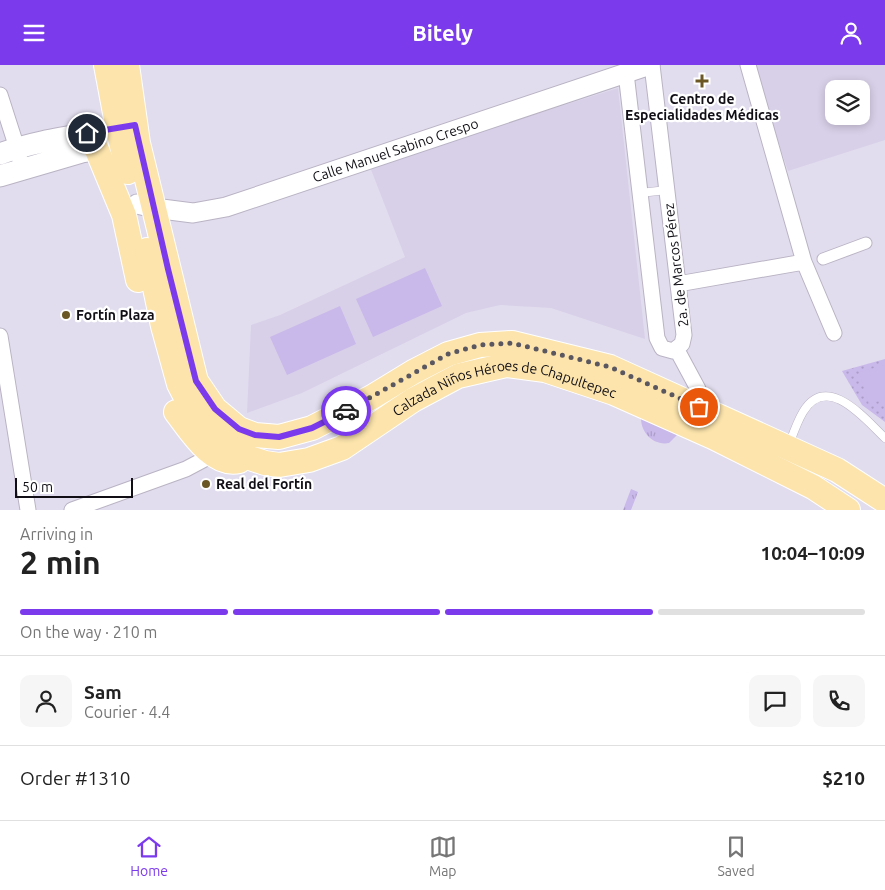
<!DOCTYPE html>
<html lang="en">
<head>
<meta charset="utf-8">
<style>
	body { margin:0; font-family:Ubuntu,sans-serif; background:#f6f6f6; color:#222; height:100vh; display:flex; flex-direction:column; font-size:19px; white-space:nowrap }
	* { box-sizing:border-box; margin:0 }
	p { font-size:16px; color:#767676 }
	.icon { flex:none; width:28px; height:28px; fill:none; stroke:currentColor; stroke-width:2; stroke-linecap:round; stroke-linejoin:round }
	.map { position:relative; height:445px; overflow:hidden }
	.drawer { display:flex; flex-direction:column; background:#fff; flex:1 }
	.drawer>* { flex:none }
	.fabs { position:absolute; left:825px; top:15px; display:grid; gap:10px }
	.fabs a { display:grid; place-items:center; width:45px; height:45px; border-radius:10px; background:#fff; box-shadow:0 2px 8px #0003; font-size:25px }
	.scale { position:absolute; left:15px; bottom:12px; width:118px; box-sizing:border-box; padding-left:5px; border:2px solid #110f15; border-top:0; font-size:14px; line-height:18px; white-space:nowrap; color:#110f15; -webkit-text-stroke:4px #fff; paint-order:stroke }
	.pin { position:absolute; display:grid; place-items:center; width:42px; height:42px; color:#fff; margin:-21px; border:2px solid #fff; border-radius:50%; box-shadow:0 1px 5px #0007 }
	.courier { position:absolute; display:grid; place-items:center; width:50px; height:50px; margin:-25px; border:4px solid #7c3aed; border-radius:50%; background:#fff; color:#222; box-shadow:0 1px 6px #0007 }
	.overview em { font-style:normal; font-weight:600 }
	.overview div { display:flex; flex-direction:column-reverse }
	.overview { display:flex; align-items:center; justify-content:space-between; height:85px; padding:0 20px }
	h1 { font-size:32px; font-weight:600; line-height:38px }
	.bar { display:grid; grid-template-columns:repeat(4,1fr); gap:8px 5px; align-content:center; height:60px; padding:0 20px }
	.bar i { height:6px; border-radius:4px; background:#e0e0e0 }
	.bar .on { background:#7c3aed }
	.bar p { grid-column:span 4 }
	.line { display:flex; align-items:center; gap:12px; padding:0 20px; border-top:1px solid #e0e0e0 }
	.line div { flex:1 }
	.round { display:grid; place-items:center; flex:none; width:52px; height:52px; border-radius:10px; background:#f6f6f6 }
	header { display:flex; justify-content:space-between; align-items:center; height:65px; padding:0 20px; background:#7c3aed; color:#fff; font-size:22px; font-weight:600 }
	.dock { display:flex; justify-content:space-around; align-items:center; height:70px; border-top:1px solid #e0e0e0; background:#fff; font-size:14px; color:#767676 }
	.dock a { display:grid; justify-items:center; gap:2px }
	.dock .on { color:#7c3aed }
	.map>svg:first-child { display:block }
	.built { fill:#d8d0e8; fill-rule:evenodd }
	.grass { fill:url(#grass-tufts) }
	.park { fill:url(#park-dots) }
	.pitch { fill:#c9b8ea }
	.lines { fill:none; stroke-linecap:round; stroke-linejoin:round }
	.service-casing { stroke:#b9b3c4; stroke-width:9 }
	.pedestrian-casing { stroke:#b9b3c4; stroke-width:13 }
	.minor-casing { stroke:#b9b3c4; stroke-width:17 }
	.tertiary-casing { stroke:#b9b3c4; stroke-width:21 }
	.secondary-casing { stroke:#b9b3c4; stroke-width:23 }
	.primary-casing { stroke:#fff; stroke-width:26 }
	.service { stroke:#fff; stroke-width:8 }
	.pedestrian { stroke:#fff; stroke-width:11 }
	.minor { stroke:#fff; stroke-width:15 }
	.tertiary { stroke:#fff; stroke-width:19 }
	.secondary { stroke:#fff; stroke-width:21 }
	.primary { stroke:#fce4ac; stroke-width:24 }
	.done { stroke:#5a5761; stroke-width:5; stroke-dasharray:0 9 }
	.route { stroke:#7c3aed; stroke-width:6 }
	.poi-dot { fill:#6b5726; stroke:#fff; stroke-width:2 }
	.labels { text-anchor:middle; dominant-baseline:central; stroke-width:4.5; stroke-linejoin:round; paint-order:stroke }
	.poi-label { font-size:14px; font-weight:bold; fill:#110f15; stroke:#fff; text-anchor:start }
	.street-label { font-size:14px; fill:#110f15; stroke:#fff }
</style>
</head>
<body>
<header><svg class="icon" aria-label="menu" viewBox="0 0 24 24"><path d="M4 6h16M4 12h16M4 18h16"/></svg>Bitely<svg class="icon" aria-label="person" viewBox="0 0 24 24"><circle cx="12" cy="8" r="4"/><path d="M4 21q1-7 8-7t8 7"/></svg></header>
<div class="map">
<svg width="885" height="445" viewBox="0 0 885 445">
	<defs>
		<pattern id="grass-tufts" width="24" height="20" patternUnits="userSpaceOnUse" patternTransform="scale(1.25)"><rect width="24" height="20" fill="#c9b8ea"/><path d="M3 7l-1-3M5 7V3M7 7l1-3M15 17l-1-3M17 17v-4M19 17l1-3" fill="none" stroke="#ac9dc8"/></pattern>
		<pattern id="park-dots" width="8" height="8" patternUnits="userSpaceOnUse" patternTransform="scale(1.25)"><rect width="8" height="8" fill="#c9b8ea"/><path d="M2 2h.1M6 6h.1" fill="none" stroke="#ac9dc8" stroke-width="1.8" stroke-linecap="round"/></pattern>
	</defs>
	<rect width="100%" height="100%" fill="#e2ddee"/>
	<!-- built -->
	<path class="built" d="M753,0h132v75l-97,31zM834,24h27v27h-27z
		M618,23l27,251 -94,-31 -51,-3 -34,8 -164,80 -55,20 4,-88 29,-10 125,-58 -35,-90z"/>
	<!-- grass -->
	<path class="grass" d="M641,351l38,17 -10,10c-16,3 -29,-11 -28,-27z
		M631,424l7,3 -7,18h-8z"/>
	<!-- park -->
	<path class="park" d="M885,294v63l-23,-17 -20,-34z"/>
	<!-- pitch -->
	<path class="pitch" d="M425,203l17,38 -69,31 -17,-38z
		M340,241l16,38 -69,31 -17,-38z
		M885,300v34l-16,5 -10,-32z"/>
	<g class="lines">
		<!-- service casing -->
		<g class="service-casing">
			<path id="service" d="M640,128l27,-3
				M789,380c4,-11 8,-23 14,-33 24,-40 62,7 82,26"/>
		</g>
		<!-- pedestrian casing -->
		<g class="pedestrian-casing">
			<path id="pedestrian" d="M823,194l43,-16"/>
		</g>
		<!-- minor casing -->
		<g class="minor-casing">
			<path id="minor" d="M748,0l56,197 30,71
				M626,8l31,265 5,10 11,3 9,-7 2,-9 -32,-270
				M0,30l17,53 5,20
				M678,219l126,-22
				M0,271l28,174
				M677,285l21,39
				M72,445l114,-41 32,-17"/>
		</g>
		<!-- tertiary casing -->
		<g class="tertiary-casing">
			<g id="tertiary">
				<path id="s1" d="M137,139l17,4 39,5 33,-6 424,-142"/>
			</g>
		</g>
		<!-- secondary casing -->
		<g class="secondary-casing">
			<path id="secondary" d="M0,89c43,-16 89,-19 134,-29
				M0,111l82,-24 31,-5"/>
		</g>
		<!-- primary casing -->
		<g class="primary-casing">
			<g id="primary">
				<path d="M106,0l12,64 10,43"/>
				<path d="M127,0l11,78 58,238 19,28 24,20 16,6 24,2 33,-9 60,-31 41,-25 35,-18 32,-9 32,-2 98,24 227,103 48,31"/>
				<path d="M87,69l10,16 27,65 14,65"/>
				<path id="s2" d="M147,185l16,76 16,58 16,31 33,31 22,12 15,5 14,2 30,-5 33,-12 71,-48 45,-24 48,-11 39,5 69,23 99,44 100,50 35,23"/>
				<path d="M176,347c14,18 36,55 63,49"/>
			</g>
		</g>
		<!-- service -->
		<use href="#service" class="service"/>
		<!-- pedestrian -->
		<use href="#pedestrian" class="pedestrian"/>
		<!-- minor -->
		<use href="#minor" class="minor"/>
		<!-- tertiary -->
		<use href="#tertiary" class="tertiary"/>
		<!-- secondary -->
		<use href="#secondary" class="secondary"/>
		<!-- primary -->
		<use href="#primary" class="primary"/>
	</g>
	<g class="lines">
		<!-- done -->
		<path class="done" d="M346,346l102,-57 32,-9 32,-2 98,24 89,40"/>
		<!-- route -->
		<path class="route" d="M87,68l48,-8 33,144 28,112 19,28 24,20 16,6 24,2 33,-9 34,-17"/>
	</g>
	<!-- markers -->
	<g class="poi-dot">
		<path d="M699.5 8.5h5v5h5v5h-5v5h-5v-5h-5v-5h5z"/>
		<circle cx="66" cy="250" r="5"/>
		<circle cx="206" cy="419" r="5"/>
	</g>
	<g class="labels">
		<!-- poi labels -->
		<g class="poi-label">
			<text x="702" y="34" text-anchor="middle">Centro de<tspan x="702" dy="16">Especialidades Médicas</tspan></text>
			<text x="76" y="250">Fortín Plaza</text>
			<text x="216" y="419">Real del Fortín</text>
		</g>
		<!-- street labels -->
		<g class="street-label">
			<text stroke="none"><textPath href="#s1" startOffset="269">Calle Manuel Sabino Crespo</textPath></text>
			<text transform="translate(676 200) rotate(-97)">2a. de Marcos Pérez</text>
			<text stroke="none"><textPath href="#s2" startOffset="520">Calzada Niños Héroes de Chapultepec</textPath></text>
		</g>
	</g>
</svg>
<div class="fabs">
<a><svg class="icon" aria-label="layers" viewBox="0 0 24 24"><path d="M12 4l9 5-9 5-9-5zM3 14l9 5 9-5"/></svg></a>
</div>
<div class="scale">50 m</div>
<div class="pin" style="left:699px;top:342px;background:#ea580c"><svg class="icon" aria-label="bag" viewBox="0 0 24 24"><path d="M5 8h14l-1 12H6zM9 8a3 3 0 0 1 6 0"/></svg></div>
<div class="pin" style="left:87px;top:68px;background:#1f2937"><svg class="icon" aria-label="home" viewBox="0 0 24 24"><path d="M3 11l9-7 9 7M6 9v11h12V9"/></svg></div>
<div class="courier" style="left:346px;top:346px"><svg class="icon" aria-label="car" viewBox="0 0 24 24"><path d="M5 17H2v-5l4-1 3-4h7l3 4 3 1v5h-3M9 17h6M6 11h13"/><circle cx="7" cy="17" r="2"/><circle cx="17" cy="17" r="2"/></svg></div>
</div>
<section class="drawer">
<div class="overview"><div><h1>2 min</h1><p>Arriving in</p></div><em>10:04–10:09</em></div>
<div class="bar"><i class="on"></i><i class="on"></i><i class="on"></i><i></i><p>On the way · 210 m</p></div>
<div class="line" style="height:90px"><a class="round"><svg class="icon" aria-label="person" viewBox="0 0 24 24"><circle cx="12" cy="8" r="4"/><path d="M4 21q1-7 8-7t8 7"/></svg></a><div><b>Sam</b><p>Courier · 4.4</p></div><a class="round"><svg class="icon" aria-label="chat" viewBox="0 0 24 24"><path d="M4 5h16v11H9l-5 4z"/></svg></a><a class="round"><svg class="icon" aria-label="phone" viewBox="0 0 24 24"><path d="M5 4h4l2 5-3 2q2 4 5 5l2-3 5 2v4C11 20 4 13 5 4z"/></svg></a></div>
<div class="line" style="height:65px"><div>Order #1310</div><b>$210</b></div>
</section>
<nav class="dock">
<a class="on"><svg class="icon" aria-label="home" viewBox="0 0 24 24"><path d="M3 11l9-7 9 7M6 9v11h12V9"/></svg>Home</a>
<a><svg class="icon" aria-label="map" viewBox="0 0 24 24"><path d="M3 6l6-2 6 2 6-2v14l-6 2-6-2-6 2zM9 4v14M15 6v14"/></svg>Map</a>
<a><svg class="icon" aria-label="saved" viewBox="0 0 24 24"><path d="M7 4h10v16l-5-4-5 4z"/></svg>Saved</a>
</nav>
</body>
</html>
